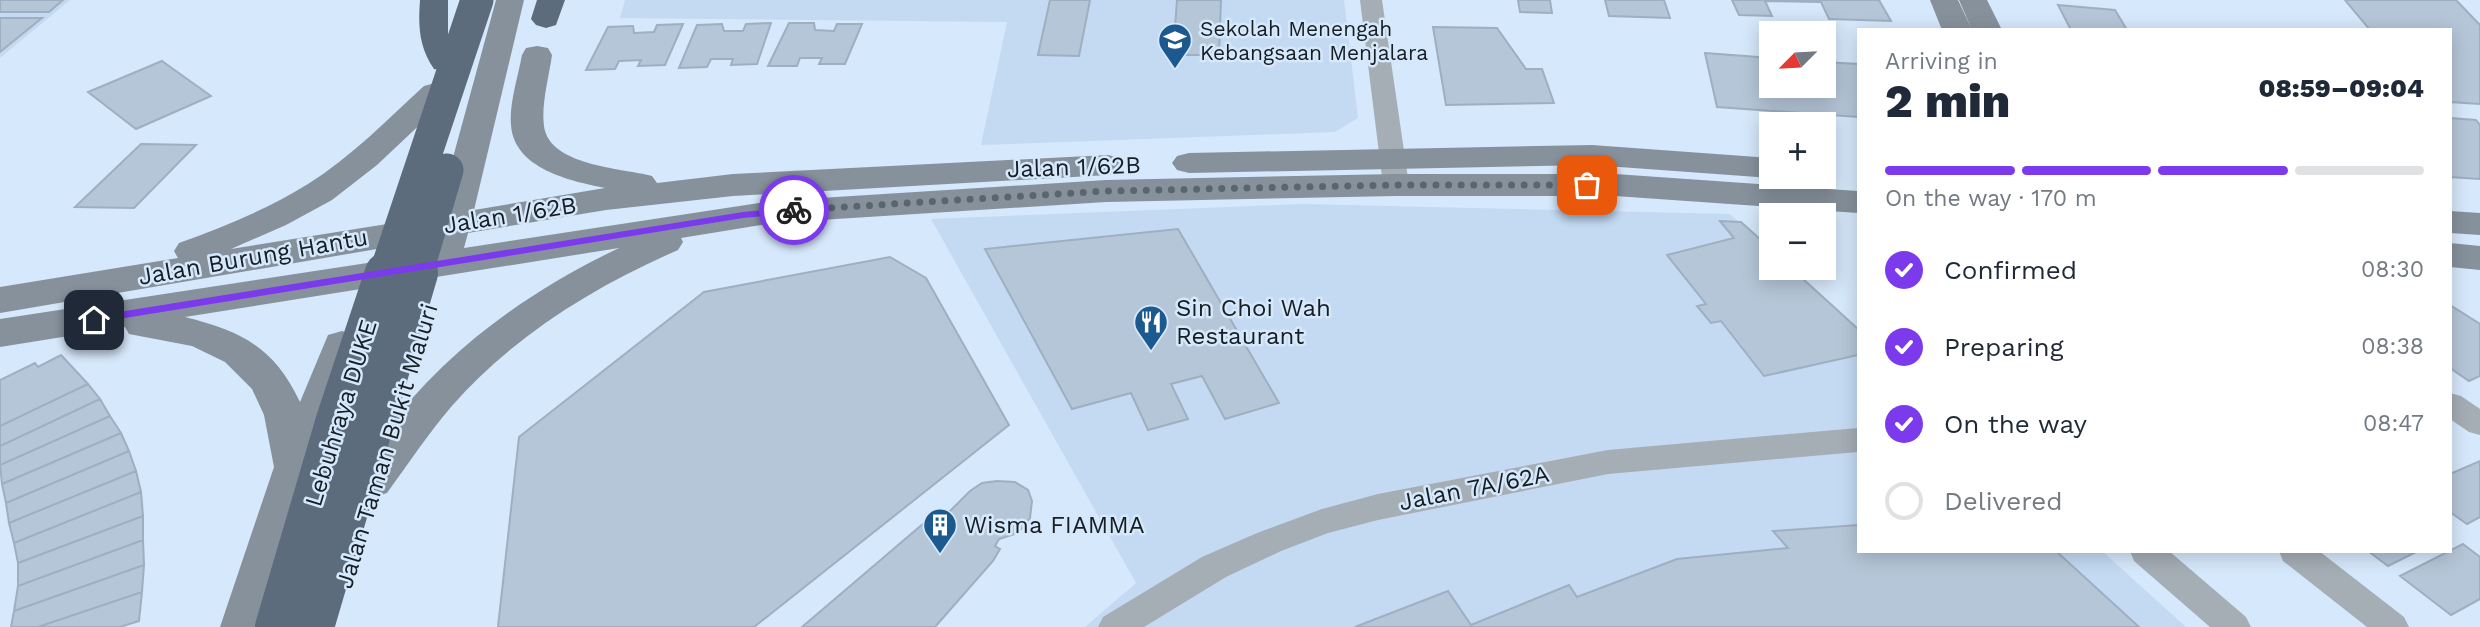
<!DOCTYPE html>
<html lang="en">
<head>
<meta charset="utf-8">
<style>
	body { margin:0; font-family:"Work Sans",sans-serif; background:#f2f2f3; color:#1f2937; height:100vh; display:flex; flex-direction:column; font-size:26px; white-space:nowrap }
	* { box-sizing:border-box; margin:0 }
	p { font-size:23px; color:#747a83 }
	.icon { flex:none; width:38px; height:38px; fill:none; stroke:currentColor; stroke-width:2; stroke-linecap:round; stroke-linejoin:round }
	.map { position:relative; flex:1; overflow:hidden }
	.side { position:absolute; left:1857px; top:28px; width:595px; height:525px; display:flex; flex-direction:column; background:#fff; border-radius:0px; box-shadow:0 4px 18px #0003 }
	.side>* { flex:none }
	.needle { width:46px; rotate:246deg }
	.tools { position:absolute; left:1759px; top:21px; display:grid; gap:14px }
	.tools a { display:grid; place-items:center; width:77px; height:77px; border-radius:0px; background:#fff; box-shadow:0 4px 18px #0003; font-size:35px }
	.pin { position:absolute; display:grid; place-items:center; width:60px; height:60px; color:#fff; margin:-30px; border-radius:14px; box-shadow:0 4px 10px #0006 }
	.courier { position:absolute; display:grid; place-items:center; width:70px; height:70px; margin:-35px; border:5px solid #7c3aed; border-radius:50%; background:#fff; color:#222; box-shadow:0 2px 9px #0007 }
	.overview em { font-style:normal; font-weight:800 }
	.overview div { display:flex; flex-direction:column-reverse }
	.overview { display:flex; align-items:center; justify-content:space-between; height:119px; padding:0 28px }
	h1 { font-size:46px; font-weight:800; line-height:52px }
	.bar { display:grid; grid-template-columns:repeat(4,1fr); gap:10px 7px; align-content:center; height:84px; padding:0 28px }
	.bar i { height:9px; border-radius:5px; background:#e0e1e3 }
	.bar .current { background:#7c3aed }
	.bar p { grid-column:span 4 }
	ol { padding:0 28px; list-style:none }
	li { display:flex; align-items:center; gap:21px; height:77px }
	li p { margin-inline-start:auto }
	li .icon { padding:7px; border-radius:50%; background:#7c3aed; color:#fff; stroke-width:4 }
	li:last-child { color:#747a83 }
	li i { width:38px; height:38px; border:4px solid #e0e1e3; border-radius:50% }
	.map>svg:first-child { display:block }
	.built { fill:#c3daf2 }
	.building { fill:#b5c6d8; stroke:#9eafc1; stroke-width:2 }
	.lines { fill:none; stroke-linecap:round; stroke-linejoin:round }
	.street { fill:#a5adb5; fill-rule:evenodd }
	.secondary { fill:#86919c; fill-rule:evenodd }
	.highway { fill:#5c6c7c; fill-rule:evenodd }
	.highway-bridge-far1 { stroke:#5c6c7c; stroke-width:33 }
	.highway-bridge { stroke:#5c6c7c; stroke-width:42 }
	.route { fill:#7c3aed }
	.done { stroke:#5a656f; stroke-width:7; stroke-dasharray:0 12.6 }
	.labels { text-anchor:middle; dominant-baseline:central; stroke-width:5; stroke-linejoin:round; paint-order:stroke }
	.far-poi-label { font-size:21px; fill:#171e24; stroke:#d6e8fb; text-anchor:start }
	.street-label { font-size:24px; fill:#171e24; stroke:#d6e8fb }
	.poi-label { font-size:24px; fill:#171e24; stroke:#d6e8fb; text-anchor:start }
</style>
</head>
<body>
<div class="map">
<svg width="2480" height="627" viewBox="0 0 2480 627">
	<rect width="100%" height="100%" fill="#d6e8fb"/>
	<!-- built -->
	<path class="built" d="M0,0h70l-70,58z
		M625,0h719l14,118 -23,14 -354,13 26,-123 -387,-4z
		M1304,204l426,10 41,38v16h17l70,64v219h244l84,76h-1101l51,-44 -205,-364z"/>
	<!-- building -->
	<path class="building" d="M0,0h63l-14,12h-49z
		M1050,0h40l-11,56 -41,-1z
		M1177,0h44l-2,55h-46z
		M1518,0h32l2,13 -32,-1z
		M1605,0h59l6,18 -61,-2z
		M1732,0h147l12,21 -62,-2 -8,-17 -56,-1 7,15 -33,-1z
		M2345,0h111l24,25v79l-30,-2v-72h-80z
		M2058,5l57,5 12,20h-56z
		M0,18h42l-42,34z
		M771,23l-14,41 -26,1 2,-6h-22l-4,8 -28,1 18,-43 25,-1 2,7h19l3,-7z
		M789,23h25l1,7 19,1 3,-7h25l-17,40h-26l3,-6h-22l-3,8h-29z
		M683,24l-18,41 -27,1 3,-6 -22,1 -4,8 -29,1 22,-43 25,-1 1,7 20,-1 3,-7z
		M1433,27l64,1 29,41h16l12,34 -108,2z
		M1705,53l66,5v28h53v-24l34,2v53l-141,-10z
		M162,61l49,35 -75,33 -48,-37z
		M2450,118l26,2 4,5v54l-30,-2z
		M141,144l55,1 -62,63 -59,-1z
		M1720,221l21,1 30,27v19h20l67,61v26l-94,21 -43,-55 -10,2 -14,-17 9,-2 -39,-49 67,-17z
		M1178,229l101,174 -54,16 -23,-43 -31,8 17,35 -40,11 -17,-37 -59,16 -87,-160z
		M890,257l36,21 83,147 -255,202h-256l21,-190 185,-145z
		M2450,305l30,19v52l-11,5 -19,-13z
		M61,355l27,29 -88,42v-46l35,-17 3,4z
		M88,384l12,15 -100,47v-20z
		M100,399l10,17 -110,49v-19z
		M110,416l11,17 -119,51 -2,-19z
		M121,433l8,18 -123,52 -4,-19z
		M129,451l7,20 -127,52 -3,-20z
		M2480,461v56l-13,7 -17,-12v-38z
		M136,471l5,21 -127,51 -5,-20z
		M997,481l18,1 13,8 4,11 -2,17 -12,15 -19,6 -4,7 5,3 -7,12 -58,66h-133l136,-116 7,5 25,-25 12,-8z
		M141,492l2,24 -125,47 -4,-20z
		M143,516v24l-125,46v-23z
		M1858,525v26h198l83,76h-784l93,-36 23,34 98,-40 8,12 100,-38 111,-11 -15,-17z
		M143,540l1,25 -130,46 4,-25z
		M2463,544l17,13v42l-29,16 -51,-39z
		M2368,551h50l-30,15z
		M144,565l-2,27 -104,35h-27l3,-16z
		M142,592l-3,29 -19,6h-82z"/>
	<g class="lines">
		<!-- street -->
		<path class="street" d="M1360,0h22l27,185 -4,5 -9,3 -9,-3 -4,-5z
			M2450,393l11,3 19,13v26l-11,-3 -19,-13z
			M1858,428v24l-250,22 -230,46 -50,13 -47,18 -55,26 -82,50h-46l5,-10 99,-60 55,-24 65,-24 56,-15 230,-44z
			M2130,551h39l77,66 5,10h-41l-76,-66z
			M2279,551h40l85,66 5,10h-42l-84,-66z"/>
		<!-- secondary -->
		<path class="secondary" d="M496,0h28l-50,210 131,-22c-34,-7 -91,-19 -94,-63 -2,-21 7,-48 11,-70l4,-7 11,-2 11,2 4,7c-3,22 -11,49 -8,71 5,40 78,42 108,50l5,7 76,-9 375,-19 12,3 5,7 -5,7 -12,3 -375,21 -127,14 -138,23 -4,15 309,-47 333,-21 290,-6h219l243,17v22l-243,-17h-219l-290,6 -333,21 -92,15 2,4 -5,8c-85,37 -166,87 -227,157 -23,27 -43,57 -64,86l-15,5 -15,-5 -7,-12c10,-17 22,-33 34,-48 62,-83 143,-141 235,-185l-434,69c56,14 89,30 115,85l28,-67 14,-4 14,4 6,10 -44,122 -50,160h-48l54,-160 -10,-52 -12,-26 -27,-27 -33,-16 -63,-12 -4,-7 -125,20v-28l433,-66 -4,-7 1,-6 -430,73v-26l178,-29 -4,-7 5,-8c44,-16 89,-34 129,-59 43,-27 79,-64 116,-98l11,-3 11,3 5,7 -5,7 -69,65 -45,35 -46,25 -55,24 206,-33z
			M1930,0h28l14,30h-30z
			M1959,0h28l15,30h-30z
			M1592,145l179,13v19h6l-6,1 -179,-13 -403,8 -12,-3 -5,-7 5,-7 12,-3z
			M2450,211l30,2v22l-30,-2z
			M2450,243l30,3v24l-30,-3z"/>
		<!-- highway -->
		<path class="highway" d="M420,0h28v33l12,29 -4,7 -11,2 -11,-2c-15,-22 -16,-43 -14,-69z
			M537,0h28l-9,25 -10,3 -10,-3 -5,-6z"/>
		<!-- highway-bridge-far1 -->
		<path class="highway-bridge-far1" d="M385,275l92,-275
			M416,275l31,-105"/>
		<!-- highway-bridge -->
		<path class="highway-bridge" d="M276,627l61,-207 49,-147
			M313,627l104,-354"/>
	</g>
	<!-- route -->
	<path class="route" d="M794,207l6,3 -2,3 -55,5 -649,105 -6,-3 6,-4 649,-104z"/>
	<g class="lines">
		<!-- done -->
		<path class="done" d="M794,210l312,-19 290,-6h191"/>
	</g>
	<!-- icons -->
	<defs>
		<g id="school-pin" transform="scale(1.75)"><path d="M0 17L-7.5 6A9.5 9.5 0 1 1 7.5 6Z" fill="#1b598f" stroke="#d6e8fb"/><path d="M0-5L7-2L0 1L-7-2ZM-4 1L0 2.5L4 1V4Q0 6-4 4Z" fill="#fff"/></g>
		<g id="restaurant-pin" transform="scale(1.75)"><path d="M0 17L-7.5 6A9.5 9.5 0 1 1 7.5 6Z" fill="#1b598f" stroke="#d6e8fb"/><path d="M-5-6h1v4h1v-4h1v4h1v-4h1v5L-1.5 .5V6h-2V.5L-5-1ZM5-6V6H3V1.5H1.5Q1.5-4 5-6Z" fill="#fff"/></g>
		<g id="building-pin" transform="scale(1.75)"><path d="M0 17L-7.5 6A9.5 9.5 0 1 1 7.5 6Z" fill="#1b598f" stroke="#d6e8fb"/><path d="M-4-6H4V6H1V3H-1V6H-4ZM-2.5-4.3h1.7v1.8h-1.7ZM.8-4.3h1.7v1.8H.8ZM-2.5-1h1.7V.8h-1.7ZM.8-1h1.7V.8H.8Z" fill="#fff"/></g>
	</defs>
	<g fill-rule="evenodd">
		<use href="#school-pin" x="1175" y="40"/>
		<use href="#restaurant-pin" x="1151" y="322"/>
		<use href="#building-pin" x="940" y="525"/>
	</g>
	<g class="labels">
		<!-- far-poi labels -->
		<g class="far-poi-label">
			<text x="1200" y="28">Sekolah Menengah<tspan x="1200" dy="24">Kebangsaan Menjalara</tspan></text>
		</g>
		<!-- street labels -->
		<g class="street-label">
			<text transform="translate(1074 167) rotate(-2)">Jalan 1/62B</text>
			<text transform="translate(510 215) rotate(-9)">Jalan 1/62B</text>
			<text transform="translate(253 257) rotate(-10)">Jalan Burung Hantu</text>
			<text transform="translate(341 413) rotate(-73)">Lebuhraya DUKE</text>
			<text transform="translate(387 446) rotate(-73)">Jalan Taman Bukit Maluri</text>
			<text transform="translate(1474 488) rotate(-11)">Jalan 7A/62A</text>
		</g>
		<!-- poi labels -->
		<g class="poi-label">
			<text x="1176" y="308">Sin Choi Wah<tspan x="1176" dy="28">Restaurant</tspan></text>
			<text x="964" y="525">Wisma FIAMMA</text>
		</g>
	</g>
</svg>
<div class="tools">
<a><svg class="needle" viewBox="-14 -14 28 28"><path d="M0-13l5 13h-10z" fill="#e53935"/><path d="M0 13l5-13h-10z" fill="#747a83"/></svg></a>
<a>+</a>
<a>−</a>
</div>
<div class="pin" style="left:1587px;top:185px;background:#ea580c"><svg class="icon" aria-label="bag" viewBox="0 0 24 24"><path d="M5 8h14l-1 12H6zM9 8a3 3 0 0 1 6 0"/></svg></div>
<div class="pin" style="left:94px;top:320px;background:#1f2937"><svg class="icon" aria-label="home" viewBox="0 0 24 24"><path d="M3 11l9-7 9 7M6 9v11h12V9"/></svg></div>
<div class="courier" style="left:794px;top:210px"><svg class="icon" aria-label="bike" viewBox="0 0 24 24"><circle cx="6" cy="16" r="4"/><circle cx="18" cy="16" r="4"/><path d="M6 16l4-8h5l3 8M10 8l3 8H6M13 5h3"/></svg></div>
<section class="side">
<div class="overview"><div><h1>2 min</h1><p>Arriving in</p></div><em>08:59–09:04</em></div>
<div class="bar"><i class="current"></i><i class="current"></i><i class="current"></i><i></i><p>On the way · 170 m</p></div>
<ol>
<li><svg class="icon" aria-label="check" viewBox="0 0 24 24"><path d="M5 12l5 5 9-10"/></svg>Confirmed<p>08:30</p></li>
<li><svg class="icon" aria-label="check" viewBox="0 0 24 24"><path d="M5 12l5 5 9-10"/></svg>Preparing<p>08:38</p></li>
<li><svg class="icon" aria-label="check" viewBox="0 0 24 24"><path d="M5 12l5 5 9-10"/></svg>On the way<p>08:47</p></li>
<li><i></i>Delivered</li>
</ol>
</section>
</div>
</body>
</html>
